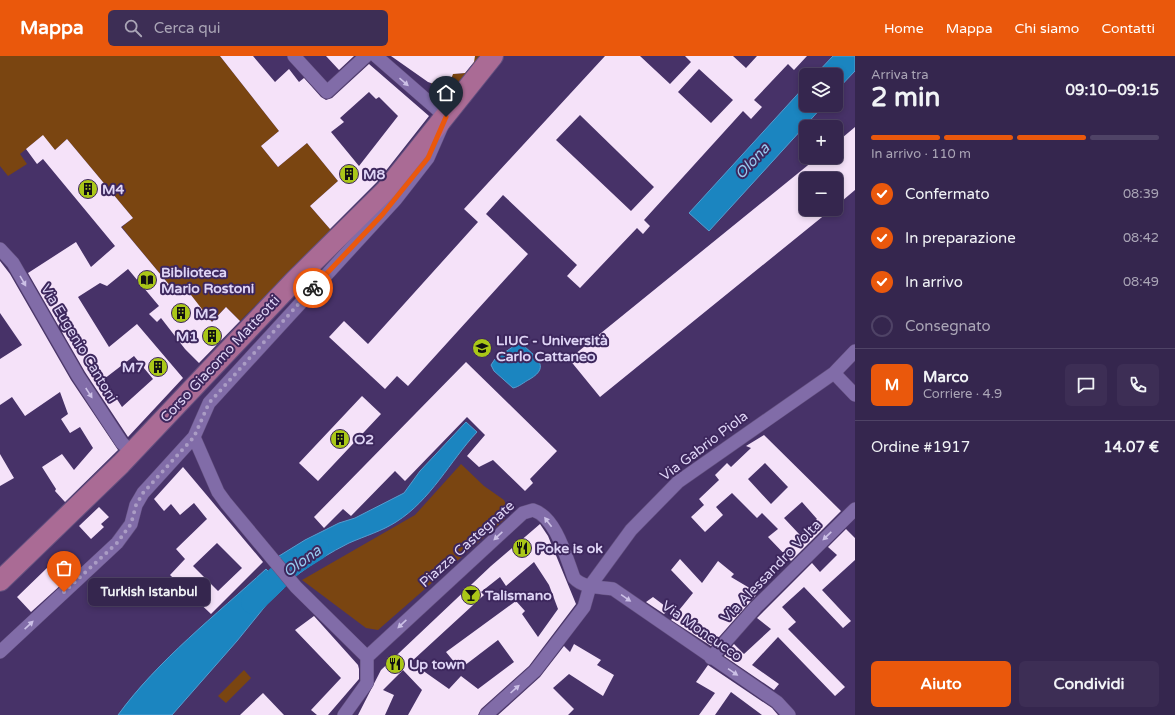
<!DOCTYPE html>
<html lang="it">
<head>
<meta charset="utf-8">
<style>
	body { margin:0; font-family:"Varela Round",sans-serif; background:#3d2e55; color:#f1f3f6; height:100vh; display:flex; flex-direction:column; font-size:15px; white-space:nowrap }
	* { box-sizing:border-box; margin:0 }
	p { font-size:13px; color:#aaa5b6 }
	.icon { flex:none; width:22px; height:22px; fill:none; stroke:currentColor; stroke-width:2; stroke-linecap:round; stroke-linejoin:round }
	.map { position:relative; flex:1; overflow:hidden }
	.panel { display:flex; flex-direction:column; background:#35264e; width:320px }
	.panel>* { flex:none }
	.fabs { position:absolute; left:799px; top:12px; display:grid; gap:8px }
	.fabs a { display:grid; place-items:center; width:44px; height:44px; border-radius:6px; background:#35264e; box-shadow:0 2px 6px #0003,0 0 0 1px #4f4366; font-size:20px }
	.pin { position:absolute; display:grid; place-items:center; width:34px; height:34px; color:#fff; margin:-41px -17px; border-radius:50% 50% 50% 0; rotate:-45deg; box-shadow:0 0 4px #0007 }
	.pin .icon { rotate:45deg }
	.courier { position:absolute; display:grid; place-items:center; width:40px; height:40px; margin:-20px; border:3px solid #ea580c; border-radius:50%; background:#fff; color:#222; box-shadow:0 1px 5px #0007 }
	.bubble { position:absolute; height:28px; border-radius:6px; background:#35264e; box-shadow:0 2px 6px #0003,0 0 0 1px #4f4366; font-size:13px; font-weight:700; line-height:28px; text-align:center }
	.headline em { font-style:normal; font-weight:700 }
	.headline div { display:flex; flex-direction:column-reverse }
	.headline { display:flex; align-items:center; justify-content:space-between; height:68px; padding:0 16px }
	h1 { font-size:26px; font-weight:700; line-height:30px }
	.bar { display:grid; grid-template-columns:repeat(4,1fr); gap:6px 4px; align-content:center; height:48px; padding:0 16px }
	.bar i { height:5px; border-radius:3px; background:#4f4366 }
	.bar .active { background:#ea580c }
	.bar p { grid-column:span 4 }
	.line { display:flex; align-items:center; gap:10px; padding:0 16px; border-top:1px solid #4f4366 }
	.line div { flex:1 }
	.round { display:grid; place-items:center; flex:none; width:42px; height:42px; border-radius:6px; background:#3d2e55 }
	ol { padding:0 16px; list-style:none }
	li { display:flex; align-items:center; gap:12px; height:44px }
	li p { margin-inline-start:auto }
	li .icon { padding:4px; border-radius:50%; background:#ea580c; color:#fff; stroke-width:4 }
	li:last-child { color:#aaa5b6 }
	li i { width:22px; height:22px; border:2px solid #4f4366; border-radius:50% }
	.cta { display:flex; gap:8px; margin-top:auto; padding:8px 16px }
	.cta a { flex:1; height:46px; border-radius:6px; background:#ea580c; color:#fff; font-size:16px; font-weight:700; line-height:46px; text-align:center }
	.cta a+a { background:#3d2e55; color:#f1f3f6 }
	header { display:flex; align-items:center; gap:24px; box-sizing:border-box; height:56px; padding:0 20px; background:#ea580c; color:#fff }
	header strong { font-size:19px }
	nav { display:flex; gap:22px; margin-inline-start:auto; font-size:14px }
	.search { width:280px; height:36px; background:#3d2e55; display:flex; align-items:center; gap:10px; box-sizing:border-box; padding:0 14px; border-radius:6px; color:#aaa5b6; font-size:15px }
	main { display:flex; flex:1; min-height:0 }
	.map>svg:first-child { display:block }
	.green { fill:#7a4511 }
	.water { fill:#1b85c0; stroke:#569dd0 }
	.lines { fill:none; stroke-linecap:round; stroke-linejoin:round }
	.river { stroke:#1b85c0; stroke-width:24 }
	.building { fill:#f5e2f9; fill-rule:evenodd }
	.street-casing { stroke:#63507f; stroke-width:14 }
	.primary-casing { stroke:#63507f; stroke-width:22 }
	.street { stroke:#816ca8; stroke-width:13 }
	.primary { stroke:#aa6b95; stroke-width:20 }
	.oneway { fill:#ccc0e6 }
	.done { stroke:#aa9cc4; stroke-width:4; stroke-dasharray:0 7.2 }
	.route { stroke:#ea580c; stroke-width:5 }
	.labels { text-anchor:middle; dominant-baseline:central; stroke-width:4; stroke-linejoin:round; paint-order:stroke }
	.poi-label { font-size:14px; font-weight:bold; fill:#dfd5f6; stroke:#3d275d; text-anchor:start }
	.street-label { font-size:14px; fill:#dfd5f6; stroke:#3d275d }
	.water-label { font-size:15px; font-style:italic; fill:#97caef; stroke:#3d275d }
</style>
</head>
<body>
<header>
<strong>Mappa</strong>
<div class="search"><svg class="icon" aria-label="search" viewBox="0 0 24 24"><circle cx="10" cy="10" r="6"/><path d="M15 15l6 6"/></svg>Cerca qui</div>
<nav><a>Home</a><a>Mappa</a><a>Chi siamo</a><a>Contatti</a></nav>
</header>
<main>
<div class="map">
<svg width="855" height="659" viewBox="0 0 855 659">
	<rect width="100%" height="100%" fill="#473268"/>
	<!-- green -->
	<path class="green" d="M0,0h220l59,75 -18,15 17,21 29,-24 31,38 -28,25 21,24 -91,91 -14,-14 -15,15 -26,-35 -9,6 -48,-58 -6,-8 11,-9 -66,-79 -12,11 -13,-14 -22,18 7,10 -19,12 -8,-10z
		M473,0h8l-31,38h-4l-15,-10 1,-2c13,9 17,4 19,-10 13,5 24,-2 22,-16z
		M461,408l23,22 20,14 3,7 -2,12 -127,111 -12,-2 -64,-48 113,-65z
		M244,614l7,8 -25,25 -8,-7z"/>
	<!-- water -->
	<path class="water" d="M833,0h22v15l-19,20v-16h-21z
		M806,29v20h18l-115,126 -20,-18z
		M517,288h5c12,12 30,22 8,35 -6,3 -11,8 -17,9l-19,-17 -3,-6 4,-6z
		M466,366l11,10c-27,29 -46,68 -81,90 -14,9 -31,14 -47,21 -18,9 -36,20 -52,32l-18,-19 26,-16 34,-17 16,-5 49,-25 16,-22z
		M266,513l18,19 -17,16 -30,37 -65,74h-54c40,-55 98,-100 148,-146z"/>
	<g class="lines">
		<!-- river -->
		<path class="river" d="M253,546l40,-39 24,-15"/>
	</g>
	<!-- building -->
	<path class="building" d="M220,0h33l22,26 14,-13 10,13 5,-4 17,19 5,3 6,-2 37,-34 60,52 -52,66 -47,47 -20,-23 28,-25 -31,-38 -29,24 -17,-21 18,-15zM369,36l7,7 3,-2 19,19 -39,50 -28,-34 13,-10 -4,-4z
		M326,0h28l-15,14z
		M391,0h84l-1,6 -9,11 -12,1 -3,8 -8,5 -14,-5z
		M605,0h35l30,28 21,-22 -6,-6h48l13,12 11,-12h50l-13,14 -6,-6 -34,36 8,7 -11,12 -8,-8 -99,109 6,6 -7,8 -6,-6 -57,60 -13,-12 10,-11 -74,-70 -17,19 42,40 -120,132 -11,-10 -12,13 -56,-52 15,-16 24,23 110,-122 -14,-13zM699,13l34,31 -22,23 -33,-31zM580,59l74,72 -23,24 -75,-71z
		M855,71v63l-19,16v-27h-30v30h26l-232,188 -31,-38 249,-202h18v-14z
		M43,79l12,15 12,-11 66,79 -12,9 55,66 8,-7 28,36 14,-15 14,14 -41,42 -14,-14 -24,-31 -4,4 -8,-8 10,-8 -31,-37 -21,17 -7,-3 -22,14 31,50 28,-23 46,54 -55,59 -43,-65 -57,-99 48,-31 15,25 24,-21 -72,-87 -6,5 -11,-15zM134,300l19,23 -31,28 -18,-28z
		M0,205l10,13 61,106 47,70 -53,52 -10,-11 1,-2 -14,-22 20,-13 12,16 19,-22 -13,-21 -10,6 -9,-14 7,-5 -8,-22 -35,24 -13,-19 -12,8v-46l22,-14 -22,-32z
		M466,306l91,89 -27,28 3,4 -8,8 -32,-31 -14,7 -12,-11 18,-21 -18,-18 -62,64 -10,-10 -44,45 -8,-7 -19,19 -10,-11z
		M362,340l19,18 -63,67 -19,-18z
		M764,379l77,76 -50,50 -23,-24 10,-8 -16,-16 -5,5 -25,-25 -16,14 7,8 -18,17 -14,-15 13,-12 -5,-6 20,-19 -4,-5 12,-12 4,4 20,-19 -5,-2zM765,407l23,24 -17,17 -23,-25zM802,446l15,17 -17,16 -16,-17z
		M0,398l14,24 -14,8z
		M183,411l80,95 -52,52 -41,-39 15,-16 -9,-10 31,-30 -13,-16 -14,12 -9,-11 -7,7 -10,-12zM217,487l25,25 -24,23 -25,-25z
		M99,451l10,10 -8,7 3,3 -13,12 -12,-13z
		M540,468l8,12 28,68 -47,62 -48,43 -3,6h-70l14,-25 -19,-20 -20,20 11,5 -9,20h-27l23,-45 110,-104zM534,506l15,23 9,24 -20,28 -16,-23 3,-3 -9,-10 -70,51 14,17 38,-29 16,22 -36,27 -17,-13 -12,13 -27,-19 -3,2 -8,-10 73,-67 -3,-3 19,-15 6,9z
		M846,473l9,9v22l-33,30 29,31 -8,7 -39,-41 -22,20 14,15 -8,7 57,58 -10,9 -57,-59 -26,28 27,19 -5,6 -50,-34 10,-12 10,10 27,-25 -14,-11 55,-55 8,9 17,-17 -9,-8z
		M680,503l22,24 16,-22 16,13 -3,3 27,16 -47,53 -40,-26 22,-27 -22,-23z
		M48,511l15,16 -32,29 -14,-15z
		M653,541l16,12 -5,5 -18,-12z
		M314,560l44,49 1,4v10l-31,36h-11l-6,-5 30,-32 -46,-48z
		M574,588l27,16 -4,5 17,10 -11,21 -34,-22 -16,14 21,21 -6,6h-70l42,-38 24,-31 6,6z
		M708,609l64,43 6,7h-16l-31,-23 -16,23h-16l16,-22 -19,-11z
		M263,637l21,22h-44z"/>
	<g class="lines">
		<!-- street casing -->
		<g class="street-casing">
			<path id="street" d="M294,0l33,36 39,-36
				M0,193l13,14 65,113 44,67 10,9
				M834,317l21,22
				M194,381l24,55 8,11 70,84 71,70
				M0,596l117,-109 14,-19 5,-19 7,-12 51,-56 15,-34 187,-204 32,-41 18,-41 -70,-61
				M711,602l45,-51 99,-98
				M344,659l23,-32v-26l156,-144 10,-3c23,7 33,47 41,68 9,10 26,9 39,11l164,113 12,13
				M486,659l49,-44 49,-64 6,-21 41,-56 47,-48 156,-109 21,-22"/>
		</g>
		<!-- primary casing -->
		<g class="primary-casing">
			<path id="primary" d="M0,525l121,-117 173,-183 92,-91 107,-134"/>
		</g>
		<!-- street -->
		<use href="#street" class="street"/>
		<!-- primary -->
		<use href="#primary" class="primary"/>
	</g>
	<!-- one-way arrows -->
	<defs><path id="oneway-solid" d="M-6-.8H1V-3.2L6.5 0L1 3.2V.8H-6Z"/></defs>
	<g class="oneway">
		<use href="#oneway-solid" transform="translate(404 26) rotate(41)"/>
		<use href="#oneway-solid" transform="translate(23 225) rotate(60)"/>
		<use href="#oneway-solid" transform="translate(89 337) rotate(57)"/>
		<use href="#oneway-solid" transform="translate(548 466) rotate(-127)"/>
		<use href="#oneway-solid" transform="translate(498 480) rotate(137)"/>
		<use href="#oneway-solid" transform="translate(827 480) rotate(136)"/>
		<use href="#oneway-solid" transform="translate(626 542) rotate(35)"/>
		<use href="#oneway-solid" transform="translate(402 568) rotate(137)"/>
		<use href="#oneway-solid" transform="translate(29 569) rotate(-43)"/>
		<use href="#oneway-solid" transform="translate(733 616) rotate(34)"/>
		<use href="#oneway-solid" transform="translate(515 633) rotate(-42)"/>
	</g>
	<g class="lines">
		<!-- done -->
		<path class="done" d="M64,536l53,-49 14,-19 5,-19 7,-12 51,-56 15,-34 104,-115"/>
		<!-- route -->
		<path class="route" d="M313,232l69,-73 46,-57 18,-41"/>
	</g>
	<!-- icons -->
	<defs>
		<g id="building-disc" transform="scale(1)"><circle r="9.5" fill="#aac718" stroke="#3d275d"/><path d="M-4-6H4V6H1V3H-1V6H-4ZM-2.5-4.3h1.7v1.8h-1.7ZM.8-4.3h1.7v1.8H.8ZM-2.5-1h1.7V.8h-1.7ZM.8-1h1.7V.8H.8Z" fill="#111"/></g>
		<g id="library-disc" transform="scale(1)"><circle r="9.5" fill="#aac718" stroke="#3d275d"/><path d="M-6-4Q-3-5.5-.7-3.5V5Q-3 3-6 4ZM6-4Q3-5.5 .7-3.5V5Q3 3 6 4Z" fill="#111"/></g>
		<g id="university-disc" transform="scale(1)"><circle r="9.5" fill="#aac718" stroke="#3d275d"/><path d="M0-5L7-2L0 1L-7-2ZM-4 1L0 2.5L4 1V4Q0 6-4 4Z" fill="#111"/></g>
		<g id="restaurant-disc" transform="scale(1)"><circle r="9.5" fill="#aac718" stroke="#3d275d"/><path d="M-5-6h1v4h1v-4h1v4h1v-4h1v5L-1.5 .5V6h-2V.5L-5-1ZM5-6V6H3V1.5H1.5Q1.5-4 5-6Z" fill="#111"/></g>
		<g id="bar-disc" transform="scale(1)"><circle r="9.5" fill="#aac718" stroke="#3d275d"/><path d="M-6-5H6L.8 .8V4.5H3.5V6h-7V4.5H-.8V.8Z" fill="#111"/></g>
	</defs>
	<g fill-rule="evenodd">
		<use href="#building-disc" x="349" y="118"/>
		<use href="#building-disc" x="88" y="133"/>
		<use href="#library-disc" x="147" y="224"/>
		<use href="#building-disc" x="181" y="257"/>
		<use href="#building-disc" x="212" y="280"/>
		<use href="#university-disc" x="482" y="292"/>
		<use href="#building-disc" x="158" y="311"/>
		<use href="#building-disc" x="340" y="383"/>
		<use href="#restaurant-disc" x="522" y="492"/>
		<use href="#bar-disc" x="471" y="539"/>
		<use href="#restaurant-disc" x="395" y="608"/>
	</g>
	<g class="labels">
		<!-- poi labels -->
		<g class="poi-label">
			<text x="363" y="118">M8</text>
			<text x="102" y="133">M4</text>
			<text x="161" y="216">Biblioteca<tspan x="161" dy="16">Mario Rostoni</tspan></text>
			<text x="195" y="257">M2</text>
			<text x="198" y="280" text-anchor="end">M1</text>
			<text x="496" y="284">LIUC - Università<tspan x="496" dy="16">Carlo Cattaneo</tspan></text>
			<text x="144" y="311" text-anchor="end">M7</text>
			<text x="354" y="383">O2</text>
			<text x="536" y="492">Poke is ok</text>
			<text x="485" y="539">Talismano</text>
			<text x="409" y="608">Up town</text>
		</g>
		<!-- street labels -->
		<g class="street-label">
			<text transform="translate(79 287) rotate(59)">Via Eugenio Cantoni</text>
			<text transform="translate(220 303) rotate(-47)">Corso Giacomo Matteotti</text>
			<text transform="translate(704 390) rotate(-37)">Via Gabrio Piola</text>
			<text transform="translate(467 488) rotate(-42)">Piazza Castegnate</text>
			<text transform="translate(771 515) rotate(-46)">Via Alessandro Volta</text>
			<text transform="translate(702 575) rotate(35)">Via Moncucco</text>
		</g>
		<!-- water labels -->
		<g class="water-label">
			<text transform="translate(752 105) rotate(-47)">Olona</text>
			<text transform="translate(302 505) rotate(-36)">Olona</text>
		</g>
	</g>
</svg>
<div class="fabs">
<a><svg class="icon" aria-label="layers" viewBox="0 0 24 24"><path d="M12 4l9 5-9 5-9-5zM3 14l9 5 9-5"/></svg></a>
<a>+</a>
<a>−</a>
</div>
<div class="pin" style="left:64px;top:536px;background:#ea580c"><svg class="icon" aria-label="bag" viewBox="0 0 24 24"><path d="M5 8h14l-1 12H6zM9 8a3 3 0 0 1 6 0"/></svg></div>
<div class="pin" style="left:446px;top:61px;background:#1f2937"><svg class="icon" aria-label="home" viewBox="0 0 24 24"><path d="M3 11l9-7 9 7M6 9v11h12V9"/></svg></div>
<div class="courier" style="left:313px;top:232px"><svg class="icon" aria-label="bike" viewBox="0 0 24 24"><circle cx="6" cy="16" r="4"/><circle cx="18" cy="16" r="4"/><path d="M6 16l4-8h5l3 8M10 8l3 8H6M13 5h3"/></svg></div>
<div class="bubble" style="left:88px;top:522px;width:122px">Turkish Istanbul</div>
</div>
<section class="panel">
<div class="headline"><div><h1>2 min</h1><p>Arriva tra</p></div><em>09:10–09:15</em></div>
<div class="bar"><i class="active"></i><i class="active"></i><i class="active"></i><i></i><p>In arrivo · 110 m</p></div>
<ol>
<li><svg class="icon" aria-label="check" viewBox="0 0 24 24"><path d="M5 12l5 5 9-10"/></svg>Confermato<p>08:39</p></li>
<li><svg class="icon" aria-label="check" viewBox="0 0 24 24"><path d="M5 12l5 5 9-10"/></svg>In preparazione<p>08:42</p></li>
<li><svg class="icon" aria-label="check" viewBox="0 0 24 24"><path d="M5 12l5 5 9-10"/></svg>In arrivo<p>08:49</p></li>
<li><i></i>Consegnato</li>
</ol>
<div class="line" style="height:72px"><b class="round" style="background:#ea580c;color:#fff">M</b><div><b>Marco</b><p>Corriere · 4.9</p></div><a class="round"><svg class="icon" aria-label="chat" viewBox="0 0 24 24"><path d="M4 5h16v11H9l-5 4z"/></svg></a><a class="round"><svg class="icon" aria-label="phone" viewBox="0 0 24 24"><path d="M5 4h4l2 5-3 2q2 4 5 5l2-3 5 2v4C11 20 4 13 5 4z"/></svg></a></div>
<div class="line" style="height:52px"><div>Ordine #1917</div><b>14.07 €</b></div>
<div class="cta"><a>Aiuto</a><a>Condividi</a></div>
</section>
</main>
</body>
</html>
